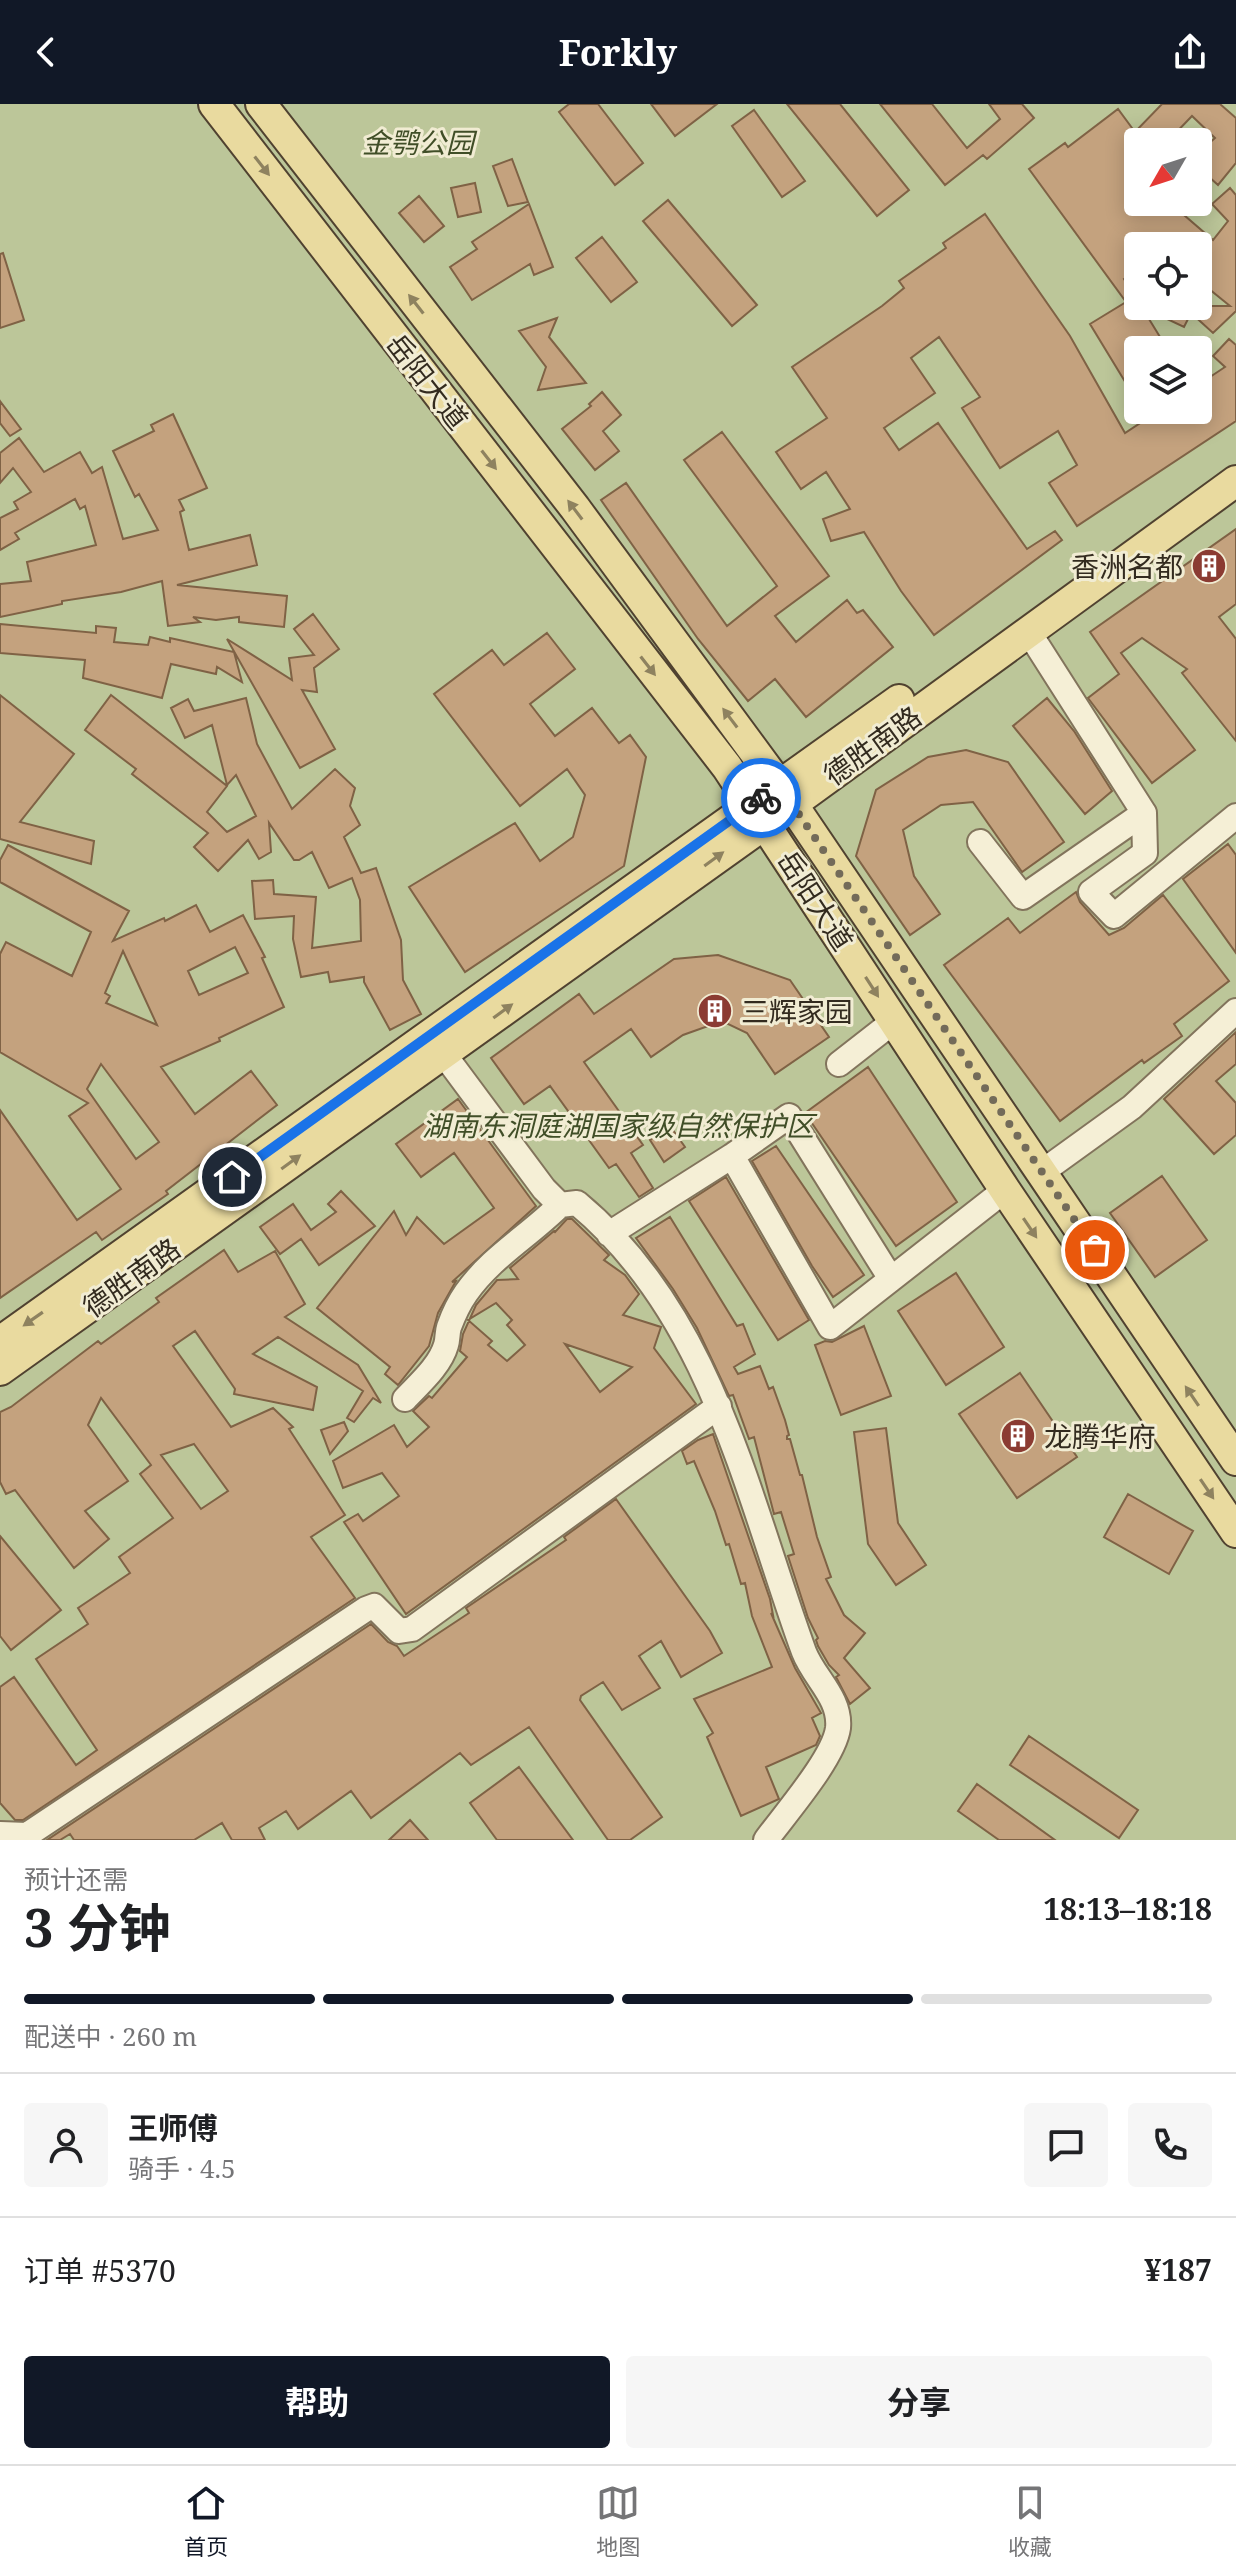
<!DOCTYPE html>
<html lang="zh">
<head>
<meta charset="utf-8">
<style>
	body { margin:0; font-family:"Noto Serif","Noto Sans SC",serif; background:#f6f6f6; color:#202124; height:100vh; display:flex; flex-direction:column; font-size:30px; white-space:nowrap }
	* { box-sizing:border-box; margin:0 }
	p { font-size:26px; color:#757577 }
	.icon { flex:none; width:44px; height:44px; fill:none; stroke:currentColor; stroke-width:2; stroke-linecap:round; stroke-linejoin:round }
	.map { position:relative; height:1736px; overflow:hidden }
	.details { display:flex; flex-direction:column; background:#fff; flex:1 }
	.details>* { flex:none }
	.needle { width:52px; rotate:231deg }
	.fabs { position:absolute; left:1124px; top:24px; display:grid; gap:16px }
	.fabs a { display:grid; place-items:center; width:88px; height:88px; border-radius:8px; background:#fff; box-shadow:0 4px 20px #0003; font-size:40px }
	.pin { position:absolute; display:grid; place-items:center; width:68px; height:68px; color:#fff; margin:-34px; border:4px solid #fff; border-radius:50%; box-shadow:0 2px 8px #0007 }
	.courier { position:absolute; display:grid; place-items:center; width:80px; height:80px; margin:-40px; border:6px solid #1a73e8; border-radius:50%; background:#fff; color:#222; box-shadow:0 2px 10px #0007 }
	.head em { font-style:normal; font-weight:700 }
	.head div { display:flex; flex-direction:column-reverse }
	.head { display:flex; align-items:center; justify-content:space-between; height:136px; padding:0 24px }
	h1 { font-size:52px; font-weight:700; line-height:60px }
	.bar { display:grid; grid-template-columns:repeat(4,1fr); gap:12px 8px; align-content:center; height:96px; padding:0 24px }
	.bar i { height:10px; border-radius:6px; background:#e0e0e0 }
	.bar .selected { background:#111827 }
	.bar p { grid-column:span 4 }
	.line { display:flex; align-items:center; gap:20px; padding:0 24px; border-top:2px solid #e0e0e0 }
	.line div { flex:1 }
	.round { display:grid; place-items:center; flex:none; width:84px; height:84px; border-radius:8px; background:#f6f6f6 }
	.primary-button { display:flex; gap:16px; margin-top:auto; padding:16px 24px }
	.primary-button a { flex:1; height:92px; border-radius:8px; background:#111827; color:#fff; font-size:32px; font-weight:700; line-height:92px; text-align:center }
	.primary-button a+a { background:#f6f6f6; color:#202124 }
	header { display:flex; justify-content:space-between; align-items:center; height:104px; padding:0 24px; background:#111827; color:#fff; font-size:36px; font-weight:700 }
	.menu { display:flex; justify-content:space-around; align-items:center; height:112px; border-top:2px solid #e0e0e0; background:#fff; font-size:22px; color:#757577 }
	.menu a { display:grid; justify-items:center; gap:4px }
	.menu .selected { color:#111827 }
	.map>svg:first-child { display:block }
	.green { fill:#bcc699; fill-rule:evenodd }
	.building { fill:#c4a27e; stroke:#7f6245; stroke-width:2; fill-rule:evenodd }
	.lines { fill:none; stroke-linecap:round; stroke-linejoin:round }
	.minor-casing { stroke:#82745c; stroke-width:28 }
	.major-casing { stroke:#504230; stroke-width:34 }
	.minor { stroke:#f5efd6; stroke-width:24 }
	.major { stroke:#e9da9f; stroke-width:30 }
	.oneway { fill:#8e825f }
	.done { stroke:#736b59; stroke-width:8; stroke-dasharray:0 14.4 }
	.route { stroke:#1a73e8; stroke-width:10 }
	.labels { text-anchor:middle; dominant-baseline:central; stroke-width:6; stroke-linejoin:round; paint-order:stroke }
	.park-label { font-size:28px; font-style:italic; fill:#404e27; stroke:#f1ecd3 }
	.street-label { font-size:28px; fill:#332b1f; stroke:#f1ecd3 }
	.poi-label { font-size:28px; fill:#332b1f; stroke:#f1ecd3; text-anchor:start }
</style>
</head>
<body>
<header><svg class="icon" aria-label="back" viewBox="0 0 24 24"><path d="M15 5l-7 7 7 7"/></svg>Forkly<svg class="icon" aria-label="share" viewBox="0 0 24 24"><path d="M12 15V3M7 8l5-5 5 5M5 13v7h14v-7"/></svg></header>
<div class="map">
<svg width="1236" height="1736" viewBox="0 0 1236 1736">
	<rect width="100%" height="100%" fill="#e9e2c4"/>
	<!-- green -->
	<path class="green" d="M0,0h1236v1736h-1236zM1138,38h60v60h-60zM1138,142h60v60h-60zM1138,246h60v60h-60z"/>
	<!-- building -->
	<path class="building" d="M569,0h29l45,59 -28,22 -56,-73z
		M651,0h66l-42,32z
		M787,0h53l69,86 -32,26z
		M880,0h52l35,44 33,-29 -11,-15h33l12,14 -47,41 -4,-4 -38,30z
		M1162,0h58l16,14v45l-18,22 -20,-18v-14l17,-15 -23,-22 -25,26h-29v60h64l-18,13 29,25 15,-19 -16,-17 18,-16 6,7v116l-23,22 -22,-20 -7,14 -19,-9 6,-12h59l-32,-26v-34h-60v23l-14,10 14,22v5h3l27,44h-30v53l-48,-79 36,-22 -97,-133 36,-26 3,4 50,-38 17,23z
		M754,6l51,71 -23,16 -50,-71z
		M512,55l16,43 -20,4 -15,-40z
		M475,79l6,29 -23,5 -7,-29z
		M419,92l25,30 -20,16 -25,-29z
		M668,96l89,105 -25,21 -89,-105z
		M529,100l24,63 -19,8 -4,-11 -58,36 -22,-33 27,-18 -5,-7z
		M985,110l85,122 55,97 35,-23h38v-25l27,-18 -12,-11 16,-17 7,6v76l-159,105 -28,-43 28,-18 -19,-34 -58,37 -38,-60 18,-11 -41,-60 -28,21 24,35 -51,35 15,22 39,-27 89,126 28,-18 7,9 -128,95 -33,-44 -37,-59 -33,9 -8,-22 27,-10 -24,-37 -25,17 -25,-37 51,-34 -35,-51 90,-61 22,-18 -5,-7 47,-33 -3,-5z
		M602,133l35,45 -26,20 -35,-44z
		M3,149l21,67 -24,8v-74z
		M557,214l-8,19 37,46 -48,7 8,-23 -27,-36z
		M602,288l19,23 -18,16 16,20 -24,19 -33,-41 29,-23 -2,-2z
		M0,297l21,28 -11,7 -10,-13z
		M173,310l34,74 -28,12 5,10 -4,2 9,38 61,-15 7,30 -80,20 110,11 -3,31 -45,-5v-5l-23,3 -23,-3 7,5 -32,4 -6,-45 -41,11 -59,9v3l-62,13v-33l31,-3 -4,-19 69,-17 -11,-39 -5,3 -5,-10 -60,34 4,6 -19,11v-32l18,-9 -4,-7 17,-10 -18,-24 -13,15v-30l19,-15 25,34 36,-20 12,21 10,-6 21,72 35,-9 -19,-36 -4,3 -22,-46 41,-20 -3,-6z
		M722,328l107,144 -54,40 21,26 51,-42 10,13 6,-3 30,37 -87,70 -31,-38 -27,22 -50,-62 -97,-139 25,-17 101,143 50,-40 -93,-126z
		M1236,425v75l-17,13 17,22v102l-54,-68 5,-4 -45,-31 -21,15 74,97 -43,33 -64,-85 31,-24 -29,-42z
		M313,510l26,35 -25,19 3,24 -15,-2 33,59 -35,19 -73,-129 65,41 -3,-22 25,-3 -20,-26z
		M0,520l96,9v-7l20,2 -2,14 34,3 2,-8 20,5v-4l64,14 8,30 -25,-15 -1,7 -45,-10 -9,34 -79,-20 2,-18 -85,-7z
		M547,529l28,36 -45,35 25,32 37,-28 27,35 11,-8 16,22 -22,109 -159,106 -56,-85 106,-64 25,38 33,-24 12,-42 -18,-26 -47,37 -86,-112 58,-44 12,15z
		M0,591l74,59 -54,68 74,19 -3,23 -91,-25z
		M111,591l116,91 -20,26 20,20 29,-16 -20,-41 -9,10 -15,-60 -27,13 -14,-30 17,-9 6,12 52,-13 11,46 35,65 43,-40 20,19 -5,18 10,19 -16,12 17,36 15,-5 25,72 2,40 18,34 -31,16 -26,-48v-5l-34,5 -2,-10 -27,5 -8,-38 1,-23 -39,3 -3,-38 21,-1 1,14 42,3 -4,51 49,-7 -1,-41 -8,-22 -23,10 -17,-36 -13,8h-5l-25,-37 2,29 -12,7 -11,-19 -30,31 -24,-24 14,-14 -76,-59 4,-5 -51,-39z
		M1047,594l27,33 38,60 -27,23 -72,-88z
		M966,646l42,12 56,80 -42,30 -49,-70 -32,3 -38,25 11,46 26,38 -30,21 -54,-79 20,-66 52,-33z
		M1228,740l8,11v98l-53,-74z
		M8,741l121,66 -16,30 51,-23 1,3 31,-16 14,27 33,-17 22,42 -3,1 22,49 -65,31 1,3 -59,26 34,47 56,-43 26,34 -111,86 2,3 -66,46 -6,-8 -96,66v-188l77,110 44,-31 -52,-73 19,-13 -88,-51v-98l6,-12 66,34 19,-44 -91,-50v-22zM235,843l13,26 -49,22 -11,-24zM123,847l34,74 -51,-22 4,-7 -5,-3zM101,960l58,78 -23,17 -49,-70z
		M1076,788l4,10 29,33 15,-7 39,-33 66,86 -55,43 8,12 -38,27 -2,-3 -82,61 -116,-156 64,-47 12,15z
		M718,851l72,25 39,57 -54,37 -28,-41 -25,-12 -39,14 -32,22 -20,-28 -47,33 59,83 -12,8 22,35 -14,9 -23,-33 -7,4 -59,-82 -26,18 -33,-46 88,-64 15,20 80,-55z
		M1236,928v32l-20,17 20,22v32l-22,19 -50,-55z
		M868,963l89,135 -61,44 -91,-133z
		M458,995l78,107 -84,76 4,-1 -18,32 -9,33 -31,39 -13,-11 5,-7 -73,-59 77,-97 12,24 11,-18 27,27 50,-36 -40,-55 -33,24 -25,-33z
		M670,1022l15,21 -21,15 -14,-22z
		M776,1042l88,129 -31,22 -21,-31 -60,-105z
		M1162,1072l45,64 -52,37 -45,-64z
		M726,1073l83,143 -31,20 -89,-139z
		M341,1087l34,35 -56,39 -18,-26 -21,15 -20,-27 33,-23 18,26 25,-18 -8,-8z
		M670,1113l67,109 6,-2 12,30 -21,13 4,7 22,-8 9,23 4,-2 12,33 4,15 -2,1v3h3l10,36h2l15,62 14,40 -5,2 18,36 21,18 -21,25 26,30 -20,16 -14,-27 3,-2 -10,-10 -11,-19 -2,-6 2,-2 -10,-20 -20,-62 6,-2 -13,-42 -7,2 -20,-77 -5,2 -16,-44 -4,1 -32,-68 -24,-39 -37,-51z
		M567,1115h5l37,36 -5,5 21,15 14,19 -16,21 38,12 -7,21 42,56 -290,210 -62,-92 14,-8 5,7 36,-25 -17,-23 -39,15 -10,-27 61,-36 13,22 22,-20 -16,-16 16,-15 3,2 35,-41 -7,-6 3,-17 13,-29 21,-25 21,-1 -8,-11 44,-37 1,1zM496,1199l16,17 -5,5 18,20 -18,16 -19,-16 4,-4 -24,-21zM565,1240l67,23 -32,25z
		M224,1146l14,22 37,-21 30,53 -20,13 73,48 23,38 -8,-5 -19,24 -7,-4 16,-27 -85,-54 -25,17 64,33 -4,23 -79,-16 1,-5 -40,-58 -22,15 58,81 42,-19 20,19 -4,2 56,86 -34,22 44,61 -332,222h-8l-15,-17v-116l14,-10 62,88 21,-15 -61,-91 52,-35 -10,-16 52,-35 -11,-16 54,-39 -33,-44 11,-9 -50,-67 -13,27 40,56 -43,30 24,28 -35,29 -59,-78 -9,4 -6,-12v-70l11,-5 87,-66 3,3 58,-42 -3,-4zM194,1340l34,47 -27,18 -40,-54z
		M956,1169l48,74 -58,38 -48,-74z
		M864,1222l27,70 -50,19 -26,-70 10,-4 7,1z
		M1020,1269l57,84 -60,41 -58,-84z
		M344,1318l4,9 -18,23 -9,-24z
		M886,1324l12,95 28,42 -30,20 -28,-41 -14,-112z
		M713,1330l57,165 3,16 -2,-2 24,55 26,45 -9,5 8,18 -4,9 -50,22 13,32 -38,17 -34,-79 6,-4 -19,-34 78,-32 -20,-51 -7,-33 -4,1 -12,-40 -3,1 -11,-34 -21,-50 -7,3 -5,-13 16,-11z
		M1128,1390l65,37 -24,43 -65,-37z
		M616,1395l94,132 12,22 -41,24 -20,-36 -22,15 21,32 -38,22 -19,-28 -22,14 -1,4 82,117 -32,23h-22l-79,-113 -58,38 -11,-12 -89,65 -20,-27 -53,38 -12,-18 -27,17 6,12h-33l-10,-17 -28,17h-120l-4,-6 -10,6h-13l324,-216 17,18 9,4 7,10 65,-43 -3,-5 100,-68 -2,-3z
		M0,1432l61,74 -50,40 -11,-14z
		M1029,1632l109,74 -19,28 -109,-73z
		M519,1663l54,73h-76l-27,-37z
		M977,1680l78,56h-56l-41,-29z
		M410,1716l18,20h-39z"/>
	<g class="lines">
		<!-- minor casing -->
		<g class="minor-casing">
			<path id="minor" d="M1144,709l1,40 -54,39 23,24 122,-100
				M980,738l43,55 121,-84 -116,-182
				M443,949l101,136 16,16 17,-2c135,112 170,292 227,449 10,26 37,46 34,76 -4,30 -53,86 -72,112
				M839,960l55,-43
				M732,1052l57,-40 102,163
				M1042,1068l90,-65 104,-96
				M609,1130l123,-78 98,171 175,-137
				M405,1295c14,-15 35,-33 41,-54 2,-6 1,-12 3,-18 4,-11 10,-24 17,-34 25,-36 63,-57 94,-88
				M0,1730l27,1 339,-226 8,-3 25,25 13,-2 307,-223"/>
		</g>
		<!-- major casing -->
		<g class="major-casing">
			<path id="major" d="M214,0l513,663 278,423 231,342
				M261,0l314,404 204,277 457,675
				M0,1238l899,-642
				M0,1266l766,-547 470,-342"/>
		</g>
		<!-- minor -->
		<use href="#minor" class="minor"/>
		<!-- major -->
		<use href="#major" class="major"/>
	</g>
	<!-- one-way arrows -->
	<defs><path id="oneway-solid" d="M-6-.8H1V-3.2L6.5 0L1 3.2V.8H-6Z" transform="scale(2)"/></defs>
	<g class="oneway">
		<use href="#oneway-solid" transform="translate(262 62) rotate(52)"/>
		<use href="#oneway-solid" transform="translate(416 200) rotate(-128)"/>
		<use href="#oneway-solid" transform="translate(489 356) rotate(52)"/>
		<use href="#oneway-solid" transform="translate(575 406) rotate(-127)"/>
		<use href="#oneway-solid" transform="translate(648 562) rotate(52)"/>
		<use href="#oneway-solid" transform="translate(730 614) rotate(-127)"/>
		<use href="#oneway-solid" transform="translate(714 755) rotate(-36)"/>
		<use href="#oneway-solid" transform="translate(872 883) rotate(57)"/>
		<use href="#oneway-solid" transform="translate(503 907) rotate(-36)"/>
		<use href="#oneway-solid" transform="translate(291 1058) rotate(-36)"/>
		<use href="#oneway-solid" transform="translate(1030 1124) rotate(56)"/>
		<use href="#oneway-solid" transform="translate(33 1215) rotate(145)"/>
		<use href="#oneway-solid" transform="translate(1192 1292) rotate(-124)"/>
		<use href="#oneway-solid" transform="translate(1207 1385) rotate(56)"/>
	</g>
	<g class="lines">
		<!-- done -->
		<path class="done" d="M761,694l18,-13 316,465"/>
		<!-- route -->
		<path class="route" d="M232,1073l529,-379"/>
	</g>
	<!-- icons -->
	<defs>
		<g id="building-disc" transform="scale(1.8)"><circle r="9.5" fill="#8b3b32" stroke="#f1ecd3"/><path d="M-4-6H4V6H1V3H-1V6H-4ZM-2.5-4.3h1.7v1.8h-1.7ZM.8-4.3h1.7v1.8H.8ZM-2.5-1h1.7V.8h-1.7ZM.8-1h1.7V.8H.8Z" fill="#fff"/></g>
	</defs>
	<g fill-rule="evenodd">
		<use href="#building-disc" x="1209" y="462"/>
		<use href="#building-disc" x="715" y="907"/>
		<use href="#building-disc" x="1018" y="1332"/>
	</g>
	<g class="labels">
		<!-- park labels -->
		<g class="park-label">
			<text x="418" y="38">金鹗公园</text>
			<text x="618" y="1021">湖南东洞庭湖国家级自然保护区</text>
		</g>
		<!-- street labels -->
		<g class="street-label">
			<text transform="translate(428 277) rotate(52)">岳阳大道</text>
			<text transform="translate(872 641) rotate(-36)">德胜南路</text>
			<text transform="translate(816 796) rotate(57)">岳阳大道</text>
			<text transform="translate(131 1173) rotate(-36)">德胜南路</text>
		</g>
		<!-- poi labels -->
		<g class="poi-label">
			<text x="1183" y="462" text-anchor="end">香洲名都</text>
			<text x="741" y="907">三辉家园</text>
			<text x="1044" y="1332">龙腾华府</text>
		</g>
	</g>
</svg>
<div class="fabs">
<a><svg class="needle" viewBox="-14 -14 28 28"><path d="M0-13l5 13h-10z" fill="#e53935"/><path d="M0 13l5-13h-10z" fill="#757577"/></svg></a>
<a><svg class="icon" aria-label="locate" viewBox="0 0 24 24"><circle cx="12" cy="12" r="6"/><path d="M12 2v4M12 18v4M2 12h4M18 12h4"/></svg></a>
<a><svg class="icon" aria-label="layers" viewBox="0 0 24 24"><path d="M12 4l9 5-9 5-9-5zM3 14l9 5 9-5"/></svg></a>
</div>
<div class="pin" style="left:1095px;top:1146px;background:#ea580c"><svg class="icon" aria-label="bag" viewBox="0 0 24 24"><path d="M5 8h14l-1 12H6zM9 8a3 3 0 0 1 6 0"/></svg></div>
<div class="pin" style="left:232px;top:1073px;background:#1f2937"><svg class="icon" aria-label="home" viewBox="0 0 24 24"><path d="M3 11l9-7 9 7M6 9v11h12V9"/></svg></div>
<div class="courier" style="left:761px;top:694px"><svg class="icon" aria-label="bike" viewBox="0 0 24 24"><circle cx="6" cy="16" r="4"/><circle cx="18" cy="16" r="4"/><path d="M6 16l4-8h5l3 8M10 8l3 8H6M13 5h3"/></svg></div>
</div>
<section class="details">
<div class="head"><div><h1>3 分钟</h1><p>预计还需</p></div><em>18:13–18:18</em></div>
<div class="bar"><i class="selected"></i><i class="selected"></i><i class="selected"></i><i></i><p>配送中 · 260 m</p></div>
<div class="line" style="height:144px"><a class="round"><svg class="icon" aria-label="person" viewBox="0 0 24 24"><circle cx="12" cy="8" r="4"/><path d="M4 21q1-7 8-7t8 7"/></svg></a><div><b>王师傅</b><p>骑手 · 4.5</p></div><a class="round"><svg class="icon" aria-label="chat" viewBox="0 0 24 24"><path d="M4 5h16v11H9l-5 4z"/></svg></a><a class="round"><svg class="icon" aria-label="phone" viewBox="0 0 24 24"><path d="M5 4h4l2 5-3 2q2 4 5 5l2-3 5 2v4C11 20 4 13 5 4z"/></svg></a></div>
<div class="line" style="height:104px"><div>订单 #5370</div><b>¥187</b></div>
<div class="primary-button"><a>帮助</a><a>分享</a></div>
</section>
<nav class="menu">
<a class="selected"><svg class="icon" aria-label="home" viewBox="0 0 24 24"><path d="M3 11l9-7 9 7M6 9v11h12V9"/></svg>首页</a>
<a><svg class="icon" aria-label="map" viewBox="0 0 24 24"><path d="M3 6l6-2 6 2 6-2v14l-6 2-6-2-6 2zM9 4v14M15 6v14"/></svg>地图</a>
<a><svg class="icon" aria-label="saved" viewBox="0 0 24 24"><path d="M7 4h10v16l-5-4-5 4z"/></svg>收藏</a>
</nav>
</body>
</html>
